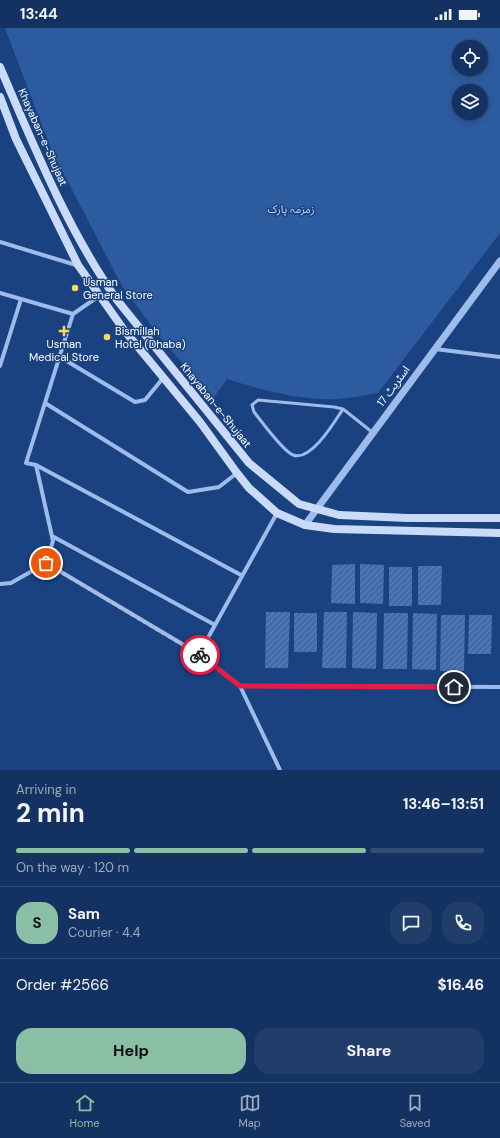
<!DOCTYPE html>
<html lang="en">
<head>
<meta charset="utf-8">
<style>
	body { margin:0; font-family:"DM Sans","Noto Sans Arabic",sans-serif; background:#213e6a; color:#f1f3f6; height:100vh; display:flex; flex-direction:column; font-size:15px; white-space:nowrap }
	* { box-sizing:border-box; margin:0 }
	p { font-size:13px; color:#9daabd }
	.icon { flex:none; width:22px; height:22px; fill:none; stroke:currentColor; stroke-width:2; stroke-linecap:round; stroke-linejoin:round }
	.map { position:relative; height:742px; overflow:hidden }
	.panel { display:flex; flex-direction:column; background:#143261; flex:1 }
	.panel>* { flex:none }
	.tools { position:absolute; left:452px; top:12px; display:grid; gap:8px }
	.tools a { display:grid; place-items:center; width:36px; height:36px; border-radius:50%; background:#143261; box-shadow:0 2px 6px #0003,0 0 0 1px #334d76; font-size:20px }
	.pin { position:absolute; display:grid; place-items:center; width:34px; height:34px; color:#fff; margin:-17px; border:2px solid #fff; border-radius:50%; box-shadow:0 1px 4px #0007 }
	.courier { position:absolute; display:grid; place-items:center; width:40px; height:40px; margin:-20px; border:3px solid #e11d48; border-radius:50%; background:#fff; color:#222; box-shadow:0 1px 5px #0007 }
	.headline em { font-style:normal; font-weight:700 }
	.headline div { display:flex; flex-direction:column-reverse }
	.headline { display:flex; align-items:center; justify-content:space-between; height:68px; padding:0 16px }
	h1 { font-size:26px; font-weight:700; line-height:30px }
	.bar { display:grid; grid-template-columns:repeat(4,1fr); gap:6px 4px; align-content:center; height:48px; padding:0 16px }
	.bar i { height:5px; border-radius:3px; background:#334d76 }
	.bar .selected { background:#8abfa5 }
	.bar p { grid-column:span 4 }
	.line { display:flex; align-items:center; gap:10px; padding:0 16px; border-top:1px solid #334d76 }
	.line div { flex:1 }
	.round { display:grid; place-items:center; flex:none; width:42px; height:42px; border-radius:16px; background:#213e6a }
	.primary-button { display:flex; gap:8px; margin-top:auto; padding:8px 16px }
	.primary-button a { flex:1; height:46px; border-radius:16px; background:#8abfa5; color:#111; font-size:16px; font-weight:700; line-height:46px; text-align:center }
	.primary-button a+a { background:#213e6a; color:#f1f3f6 }
	.status { display:flex; justify-content:space-between; align-items:center; height:28px; padding:0 20px; background:#143261; direction:ltr }
	.status svg { height:11px; fill:currentColor }
	.tabs { display:flex; justify-content:space-around; align-items:center; height:56px; border-top:1px solid #334d76; background:#143261; font-size:11px; color:#9daabd }
	.tabs a { display:grid; justify-items:center; gap:2px }
	.tabs .selected { color:#8abfa5 }
	.map>svg:first-child { display:block }
	.green { fill:#2d5ba0; fill-rule:evenodd }
	.building { fill:url(#building-hatch) }
	.lines { fill:none; stroke-linecap:round; stroke-linejoin:round }
	.service { stroke:#9dbceb; stroke-width:3 }
	.minor { stroke:#9dbceb; stroke-width:4 }
	.tertiary { stroke:#9dbceb; stroke-width:7 }
	.secondary { stroke:#c9dbf8; stroke-width:8 }
	.done { stroke:#afbdd3; stroke-width:4; stroke-dasharray:0 7.2 }
	.route { stroke:#e11d48; stroke-width:5 }
	.poi-dot { fill:#fdd659; stroke:#1a4281; stroke-width:1.5 }
	.labels { text-anchor:middle; dominant-baseline:central; stroke-width:3; stroke-linejoin:round; paint-order:stroke }
	.street-label { font-size:11px; fill:#fff; stroke:#1a4281 }
	.park-label { font-size:11px; fill:#c2d8f8; stroke:#1a4281 }
	.poi-label { font-size:11px; fill:#fff; stroke:#1a4281; text-anchor:start }
</style>
</head>
<body>
<div class="status"><b>13:44</b><svg viewBox="0 0 49 12"><path d="M0 12V9h3v3zM5 12V6h3v6zM10 12V3h3v9zM15 12V0h3v12zM26 1h20v11H26zM47 4h2v5h-2z"/></svg></div>
<div class="map">
<svg width="500" height="742" viewBox="0 0 500 742">
	<defs>
		<pattern id="building-hatch" width="6" height="6" patternUnits="userSpaceOnUse"><rect width="6" height="6" fill="#436cab"/><path d="M-1 1l2-2M0 6l6-6M5 7l2-2" fill="none" stroke="#5f82b8"/></pattern>
	</defs>
	<rect width="100%" height="100%" fill="#1a4281"/>
	<!-- green -->
	<path class="green" d="M5,0h495v205l-122,160c-13,2 -27,5 -40,6 -37,2 -76,-9 -111,-20l-13,18 -52,-57 -40,-54 -71,-137zM459,19h22v22h-22zM459,63h22v22h-22z"/>
	<!-- building -->
	<path class="building" d="M355,536v40l-24,-1 1,-38z
		M360,536l24,1 -1,39 -23,-1z
		M418,538h24l-1,39h-23z
		M389,539h23v39h-23z
		M266,584h24l-2,56h-23z
		M324,584h23l-1,56h-24z
		M353,584l24,1 -1,56 -24,-1z
		M294,585h23v39h-23z
		M384,585h24l-1,56h-24z
		M413,585l24,1 -1,56 -24,-1z
		M441,587h24l-1,56h-24z
		M469,587h23l-1,39h-23z"/>
	<g class="lines">
		<!-- service -->
		<path class="service" d="M343,381c-8,12 -32,53 -50,46 -9,-3 -32,-34 -39,-43l-2,-7 6,-5 76,7 9,2 29,23"/>
		<!-- minor -->
		<path class="minor" d="M0,214l76,23
			M0,265l73,21 26,-18
			M73,286l-47,149 10,2 17,76 -7,22 153,91 41,32 40,84
			M435,321l65,8
			M60,329l75,45 10,-2 19,-23
			M0,338l21,-67
			M45,375l143,89 31,-5 18,-14
			M36,437l205,110
			M52,508l163,89
			M0,556l11,-1 35,-20
			M199,626l78,-141
			M240,658l260,1"/>
		<!-- tertiary -->
		<path class="tertiary" d="M305,497l195,-264"/>
		<!-- secondary -->
		<path class="secondary" d="M0,39c34,79 67,162 117,233l132,163 50,41 40,11 68,3h93
			M0,69l16,42 62,126 46,65 76,92 37,51 12,15 28,25 28,12 29,4 166,4"/>
	</g>
	<g class="lines">
		<!-- done -->
		<path class="done" d="M46,535l154,92"/>
		<!-- route -->
		<path class="route" d="M200,627l40,31 214,1"/>
	</g>
	<!-- markers -->
	<g class="poi-dot">
		<circle cx="75" cy="260" r="4"/>
		<path d="M62 297h4v4h4v4h-4v4h-4v-4h-4v-4h4z"/>
		<circle cx="107" cy="309" r="4"/>
	</g>
	<g class="labels">
		<!-- street labels -->
		<g class="street-label">
			<text transform="translate(43 109) rotate(66)">Khayaban-e-Shujaat</text>
			<text transform="translate(393 358) rotate(-54)">اسٹریٹ 17</text>
			<text transform="translate(216 377) rotate(51)">Khayaban-e-Shujaat</text>
		</g>
		<!-- park labels -->
		<g class="park-label">
			<text x="291" y="181">زمزمہ پارک</text>
		</g>
		<!-- poi labels -->
		<g class="poi-label">
			<text x="83" y="254">Usman<tspan x="83" dy="13">General Store</tspan></text>
			<text x="115" y="303">Bismillah<tspan x="115" dy="13">Hotel (Dhaba)</tspan></text>
			<text x="64" y="316" text-anchor="middle">Usman<tspan x="64" dy="13">Medical Store</tspan></text>
		</g>
	</g>
</svg>
<div class="tools">
<a><svg class="icon" aria-label="locate" viewBox="0 0 24 24"><circle cx="12" cy="12" r="6"/><path d="M12 2v4M12 18v4M2 12h4M18 12h4"/></svg></a>
<a><svg class="icon" aria-label="layers" viewBox="0 0 24 24"><path d="M12 4l9 5-9 5-9-5zM3 14l9 5 9-5"/></svg></a>
</div>
<div class="pin" style="left:46px;top:535px;background:#ea580c"><svg class="icon" aria-label="bag" viewBox="0 0 24 24"><path d="M5 8h14l-1 12H6zM9 8a3 3 0 0 1 6 0"/></svg></div>
<div class="pin" style="left:454px;top:659px;background:#1f2937"><svg class="icon" aria-label="home" viewBox="0 0 24 24"><path d="M3 11l9-7 9 7M6 9v11h12V9"/></svg></div>
<div class="courier" style="left:200px;top:627px"><svg class="icon" aria-label="bike" viewBox="0 0 24 24"><circle cx="6" cy="16" r="4"/><circle cx="18" cy="16" r="4"/><path d="M6 16l4-8h5l3 8M10 8l3 8H6M13 5h3"/></svg></div>
</div>
<section class="panel">
<div class="headline"><div><h1>2 min</h1><p>Arriving in</p></div><em>13:46–13:51</em></div>
<div class="bar"><i class="selected"></i><i class="selected"></i><i class="selected"></i><i></i><p>On the way · 120 m</p></div>
<div class="line" style="height:72px"><b class="round" style="background:#8abfa5;color:#111">S</b><div><b>Sam</b><p>Courier · 4.4</p></div><a class="round"><svg class="icon" aria-label="chat" viewBox="0 0 24 24"><path d="M4 5h16v11H9l-5 4z"/></svg></a><a class="round"><svg class="icon" aria-label="phone" viewBox="0 0 24 24"><path d="M5 4h4l2 5-3 2q2 4 5 5l2-3 5 2v4C11 20 4 13 5 4z"/></svg></a></div>
<div class="line" style="height:52px"><div>Order #2566</div><b>$16.46</b></div>
<div class="primary-button"><a>Help</a><a>Share</a></div>
</section>
<nav class="tabs">
<a class="selected"><svg class="icon" aria-label="home" viewBox="0 0 24 24"><path d="M3 11l9-7 9 7M6 9v11h12V9"/></svg>Home</a>
<a><svg class="icon" aria-label="map" viewBox="0 0 24 24"><path d="M3 6l6-2 6 2 6-2v14l-6 2-6-2-6 2zM9 4v14M15 6v14"/></svg>Map</a>
<a><svg class="icon" aria-label="saved" viewBox="0 0 24 24"><path d="M7 4h10v16l-5-4-5 4z"/></svg>Saved</a>
</nav>
</body>
</html>
